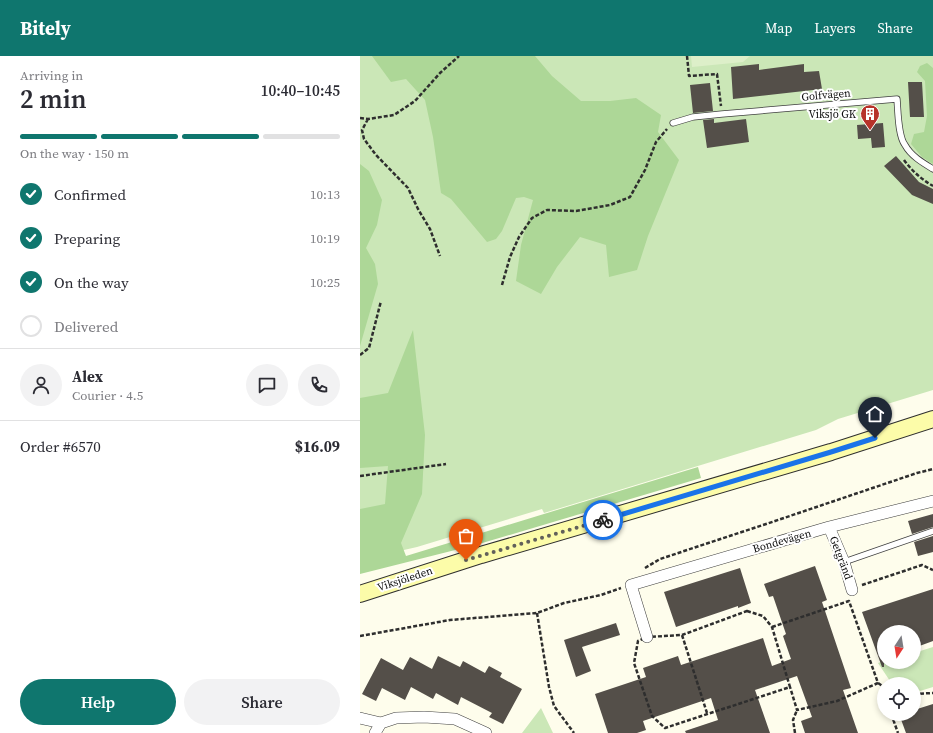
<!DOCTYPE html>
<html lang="en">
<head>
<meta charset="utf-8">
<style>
	body { margin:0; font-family:"Source Serif 4",serif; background:#f2f2f3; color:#2b2b33; height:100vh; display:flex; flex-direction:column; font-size:15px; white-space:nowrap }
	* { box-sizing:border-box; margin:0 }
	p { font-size:13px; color:#7c7c81 }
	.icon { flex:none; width:22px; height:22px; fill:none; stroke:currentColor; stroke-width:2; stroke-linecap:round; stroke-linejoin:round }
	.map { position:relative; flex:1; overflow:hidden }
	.details { display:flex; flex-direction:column; background:#fff; width:360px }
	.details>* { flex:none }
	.needle { width:26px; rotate:192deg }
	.controls { position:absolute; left:517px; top:569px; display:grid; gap:8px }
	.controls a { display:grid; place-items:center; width:44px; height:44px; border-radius:50%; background:#fff; box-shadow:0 2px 6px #0003; font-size:20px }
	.pin { position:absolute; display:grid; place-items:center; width:34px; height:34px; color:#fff; margin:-41px -17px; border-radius:50% 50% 50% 0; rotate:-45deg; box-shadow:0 0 4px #0007 }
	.pin .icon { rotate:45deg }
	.courier { position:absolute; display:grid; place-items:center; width:40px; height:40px; margin:-20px; border:3px solid #1a73e8; border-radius:50%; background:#fff; color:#222; box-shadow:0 1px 5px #0007 }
	.headline em { font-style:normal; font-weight:600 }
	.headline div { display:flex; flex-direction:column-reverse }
	.headline { display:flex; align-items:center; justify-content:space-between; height:68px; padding:0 20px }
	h1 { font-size:26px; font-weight:600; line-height:30px }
	.bar { display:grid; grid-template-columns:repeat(4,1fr); gap:6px 4px; align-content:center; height:48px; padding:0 20px }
	.bar i { height:5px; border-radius:3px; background:#e1e1e2 }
	.bar .selected { background:#0f766e }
	.bar p { grid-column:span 4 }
	.line { display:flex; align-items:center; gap:10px; padding:0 20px; border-top:1px solid #e1e1e2 }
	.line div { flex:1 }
	.round { display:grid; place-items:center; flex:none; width:42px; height:42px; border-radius:21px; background:#f2f2f3 }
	ol { padding:0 20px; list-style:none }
	li { display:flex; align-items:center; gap:12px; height:44px }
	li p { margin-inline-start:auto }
	li .icon { padding:4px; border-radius:50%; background:#0f766e; color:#fff; stroke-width:4 }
	li:last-child { color:#7c7c81 }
	li i { width:22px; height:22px; border:2px solid #e1e1e2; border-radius:50% }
	.primary-button { display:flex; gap:8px; margin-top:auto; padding:8px 20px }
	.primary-button a { flex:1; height:46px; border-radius:24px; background:#0f766e; color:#fff; font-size:16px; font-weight:600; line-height:46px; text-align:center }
	.primary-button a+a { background:#f2f2f3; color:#2b2b33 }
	header { display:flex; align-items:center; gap:24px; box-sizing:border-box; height:56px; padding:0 20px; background:#0f766e; color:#fff }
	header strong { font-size:19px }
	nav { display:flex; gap:22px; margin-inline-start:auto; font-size:14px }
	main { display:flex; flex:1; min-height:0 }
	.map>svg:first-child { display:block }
	.green { fill:#cbe7b7 }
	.forest { fill:#add797 }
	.pitch { fill:#ddefc9 }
	.building { fill:#544f49 }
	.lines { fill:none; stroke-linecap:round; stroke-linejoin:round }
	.lane-casing { stroke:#3f3f3f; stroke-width:7 }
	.street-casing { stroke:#3f3f3f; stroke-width:12 }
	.secondary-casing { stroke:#2e2e2e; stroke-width:18 }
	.path { stroke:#2e2e2e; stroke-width:2.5; stroke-dasharray:4 2; stroke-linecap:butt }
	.lane { stroke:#fff; stroke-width:5.5 }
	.street { stroke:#fff; stroke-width:11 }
	.secondary { stroke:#fcfca9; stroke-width:16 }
	.done { stroke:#61605a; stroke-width:4; stroke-dasharray:0 7.2 }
	.route { stroke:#1a73e8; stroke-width:5 }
	.labels { text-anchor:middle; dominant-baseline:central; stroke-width:4; stroke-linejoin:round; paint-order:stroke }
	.street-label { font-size:11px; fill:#0c0c0c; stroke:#fff }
	.poi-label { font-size:11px; fill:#0c0c0c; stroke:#fff; text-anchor:end }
</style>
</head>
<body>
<header>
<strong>Bitely</strong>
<nav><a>Map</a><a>Layers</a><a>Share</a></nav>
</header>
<main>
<section class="details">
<div class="headline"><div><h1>2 min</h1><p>Arriving in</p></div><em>10:40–10:45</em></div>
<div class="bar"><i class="selected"></i><i class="selected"></i><i class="selected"></i><i></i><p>On the way · 150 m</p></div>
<ol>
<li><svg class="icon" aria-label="check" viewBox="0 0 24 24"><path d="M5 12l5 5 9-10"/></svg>Confirmed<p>10:13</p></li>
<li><svg class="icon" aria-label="check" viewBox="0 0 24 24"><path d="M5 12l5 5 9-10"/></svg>Preparing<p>10:19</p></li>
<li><svg class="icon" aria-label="check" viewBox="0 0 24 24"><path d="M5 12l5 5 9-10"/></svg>On the way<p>10:25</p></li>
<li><i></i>Delivered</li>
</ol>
<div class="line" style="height:72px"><a class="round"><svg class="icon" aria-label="person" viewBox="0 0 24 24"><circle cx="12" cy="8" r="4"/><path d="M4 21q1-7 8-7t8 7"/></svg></a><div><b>Alex</b><p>Courier · 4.5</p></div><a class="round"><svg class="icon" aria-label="chat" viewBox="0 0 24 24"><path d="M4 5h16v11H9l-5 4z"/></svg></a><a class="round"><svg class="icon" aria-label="phone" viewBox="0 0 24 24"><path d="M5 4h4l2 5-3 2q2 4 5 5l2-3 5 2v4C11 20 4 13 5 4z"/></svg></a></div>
<div class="line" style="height:52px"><div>Order #6570</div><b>$16.09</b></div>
<div class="primary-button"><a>Help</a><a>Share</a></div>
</section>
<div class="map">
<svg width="573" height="677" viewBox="0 0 573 677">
	<rect width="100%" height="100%" fill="#fefdec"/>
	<!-- green -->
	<path class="green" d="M0,0h573v334l-95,29 -22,11 -272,83 -2,-4 -125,38 -57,13z
		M573,591v40l-13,4 -6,-2v-5h-22l-14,-21 6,-2 30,1v-9z
		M181,652l12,25h-31z"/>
	<!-- forest -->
	<path class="forest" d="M12,0h163l17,20 29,25h29l26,-3 25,17 -3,17 21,28 -31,76 -11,34 -28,7 -3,-32 -26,-8 -23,30 -16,27 -25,-13 5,-36 12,-45 -9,-3 -8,1 -14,33 -6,8 -9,3 -36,-43 -10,-6 -8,-56 -8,-37 -19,-21 -15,3z
		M567,7l6,5v96l-11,-7 -11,-13 3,-10 10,-2 3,-16 -2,-35 -8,-9 3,-6z
		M0,108l9,7 13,29 -5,25 -11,23 9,16 3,20 -18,62z
		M53,274l12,105 -3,59 -21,49 5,13 292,-89 3,11 -222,66 -119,30v-65l25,-5 3,-38 -28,2v-70l28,-5z"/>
	<!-- pitch -->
	<path class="pitch" d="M331,0h59l-7,6 -51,5z"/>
	<!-- building -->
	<path class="building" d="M399,8v6l45,-6v8l15,-1 3,18 -89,10 -2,-32z
		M548,26h14l2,35h-14z
		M350,27l3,28 -20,2 -3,-28z
		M354,63v4l32,-4 3,23 -42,6 -4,-28z
		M523,67l2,24 -13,1 -1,-10 -13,1 -1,-14z
		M536,100l23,26 14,7v15l-21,-9 -28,-29z
		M573,458v13l-21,7 -4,-13z
		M573,480v16l-15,4 -4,-14z
		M455,510l12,34 -5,2 29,86 -8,2 15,43h-53l-4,-12 11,-4 -15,-41 -42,14 15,43h-84l-1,-2 33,-11 -7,-22 -68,23 3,9 -9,3h-29l-13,-39 51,-17 -3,-9 35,-12 3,9 82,-27 9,28 19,-7 -8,-23 3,-2 -13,-38 -4,1 -5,-13z
		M380,512l11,35 -13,5v-2l-62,21 -12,-35z
		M573,533v52l-19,7v-16h-30v35h-2l-20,-55z
		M256,567l4,12 -38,12 9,24 -15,6 -12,-37z
		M78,600l22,11 3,-6 22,12 4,-7 13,7 -2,4 22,12 -19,35 -14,-7 3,-4 -31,-16 -3,8 -22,-12 -3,6 -22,-12 -6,13 -23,-12 -6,13 -14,-7 19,-36 22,12 7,-13 22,12z
		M573,648v29h-27l-7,-19h15v-4z"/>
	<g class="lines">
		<!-- lane casing -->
		<g class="lane-casing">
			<path id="lane" d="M313,67l20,-6 29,-3 175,-15c1,12 1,37 8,46 6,11 18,18 28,24
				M484,506l89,-31"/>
		</g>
		<!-- street casing -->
		<g class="street-casing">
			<path id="street" d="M469,471l15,35 8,28
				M287,581l-16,-52 198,-58 104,-26
				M0,662l21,5 15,-5 28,-1 31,2 31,14
				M15,677l6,-10"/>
		</g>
		<!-- secondary casing -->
		<g class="secondary-casing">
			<path id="secondary" d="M0,538l121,-39 350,-103 102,-33"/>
		</g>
		<!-- path -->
		<path class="path" d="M327,0l2,20 28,-2 4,32
			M0,62l8,1 26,-4 21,-14 25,-28 19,-17
			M8,63l-6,11 2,9 12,16 32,33 10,21 12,20 10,27
			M544,104c8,11 17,19 29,26
			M142,229l8,-28 9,-20 13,-19 15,-8 29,1 34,-6 20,-8 15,-27 11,-28 11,-13
			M0,299l9,-7 12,-47
			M0,420l86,-12
			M285,512l15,-9 115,-38 142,-48 16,-4
			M502,529l60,-20 11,5
			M387,555l16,5 9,11 18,60 -125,41 -13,-12 -18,-53 4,-22 9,-4 35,-2z
			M177,557l12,74 5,19 20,27
			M412,571l77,-26 29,82 -41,18 -40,9 -7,-23
			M322,579l25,78
			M0,580l90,-16 87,-7 27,-10 37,-8 20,-7
			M518,627l6,4
			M554,638l19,-1
			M534,658l-1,5 5,14
			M435,677l-2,-13 4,-10"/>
		<!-- lane -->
		<use href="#lane" class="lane"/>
		<!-- street -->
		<use href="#street" class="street"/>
		<!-- secondary -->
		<use href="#secondary" class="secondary"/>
	</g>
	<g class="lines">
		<!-- done -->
		<path class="done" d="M106,504l137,-40"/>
		<!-- route -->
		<path class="route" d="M243,464l228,-68 44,-14"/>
	</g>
	<!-- icons -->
	<defs>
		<g id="building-pin" transform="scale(1)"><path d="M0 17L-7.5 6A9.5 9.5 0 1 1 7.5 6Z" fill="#b73229" stroke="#fff"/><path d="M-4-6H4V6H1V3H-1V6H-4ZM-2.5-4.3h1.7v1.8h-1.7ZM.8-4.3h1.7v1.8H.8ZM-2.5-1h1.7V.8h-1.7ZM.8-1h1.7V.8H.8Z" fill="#fff"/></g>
	</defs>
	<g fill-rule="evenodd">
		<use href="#building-pin" x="510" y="58"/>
	</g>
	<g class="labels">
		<!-- street labels -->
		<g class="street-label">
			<text transform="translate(466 39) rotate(-5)">Golfvägen</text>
			<text transform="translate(422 485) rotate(-16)">Bondevägen</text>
			<text transform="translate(481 502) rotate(69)">Getgränd</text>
			<text transform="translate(45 523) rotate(-18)">Viksjöleden</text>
		</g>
		<!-- poi labels -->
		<g class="poi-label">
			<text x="496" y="58">Viksjö GK</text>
		</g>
	</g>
</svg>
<div class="controls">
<a><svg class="needle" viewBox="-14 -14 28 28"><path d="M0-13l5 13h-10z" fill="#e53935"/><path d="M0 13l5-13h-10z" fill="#7c7c81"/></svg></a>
<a><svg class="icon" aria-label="locate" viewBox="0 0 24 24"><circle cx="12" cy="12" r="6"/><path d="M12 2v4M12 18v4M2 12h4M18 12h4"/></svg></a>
</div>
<div class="pin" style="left:106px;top:504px;background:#ea580c"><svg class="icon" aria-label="bag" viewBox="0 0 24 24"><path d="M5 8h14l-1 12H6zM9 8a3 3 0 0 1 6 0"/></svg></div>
<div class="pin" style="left:515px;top:382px;background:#1f2937"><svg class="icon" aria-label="home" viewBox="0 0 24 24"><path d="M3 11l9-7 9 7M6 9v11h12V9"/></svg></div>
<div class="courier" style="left:243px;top:464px"><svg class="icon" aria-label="bike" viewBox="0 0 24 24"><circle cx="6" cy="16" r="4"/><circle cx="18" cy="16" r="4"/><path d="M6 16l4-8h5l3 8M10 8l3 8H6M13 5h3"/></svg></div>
</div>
</main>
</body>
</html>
